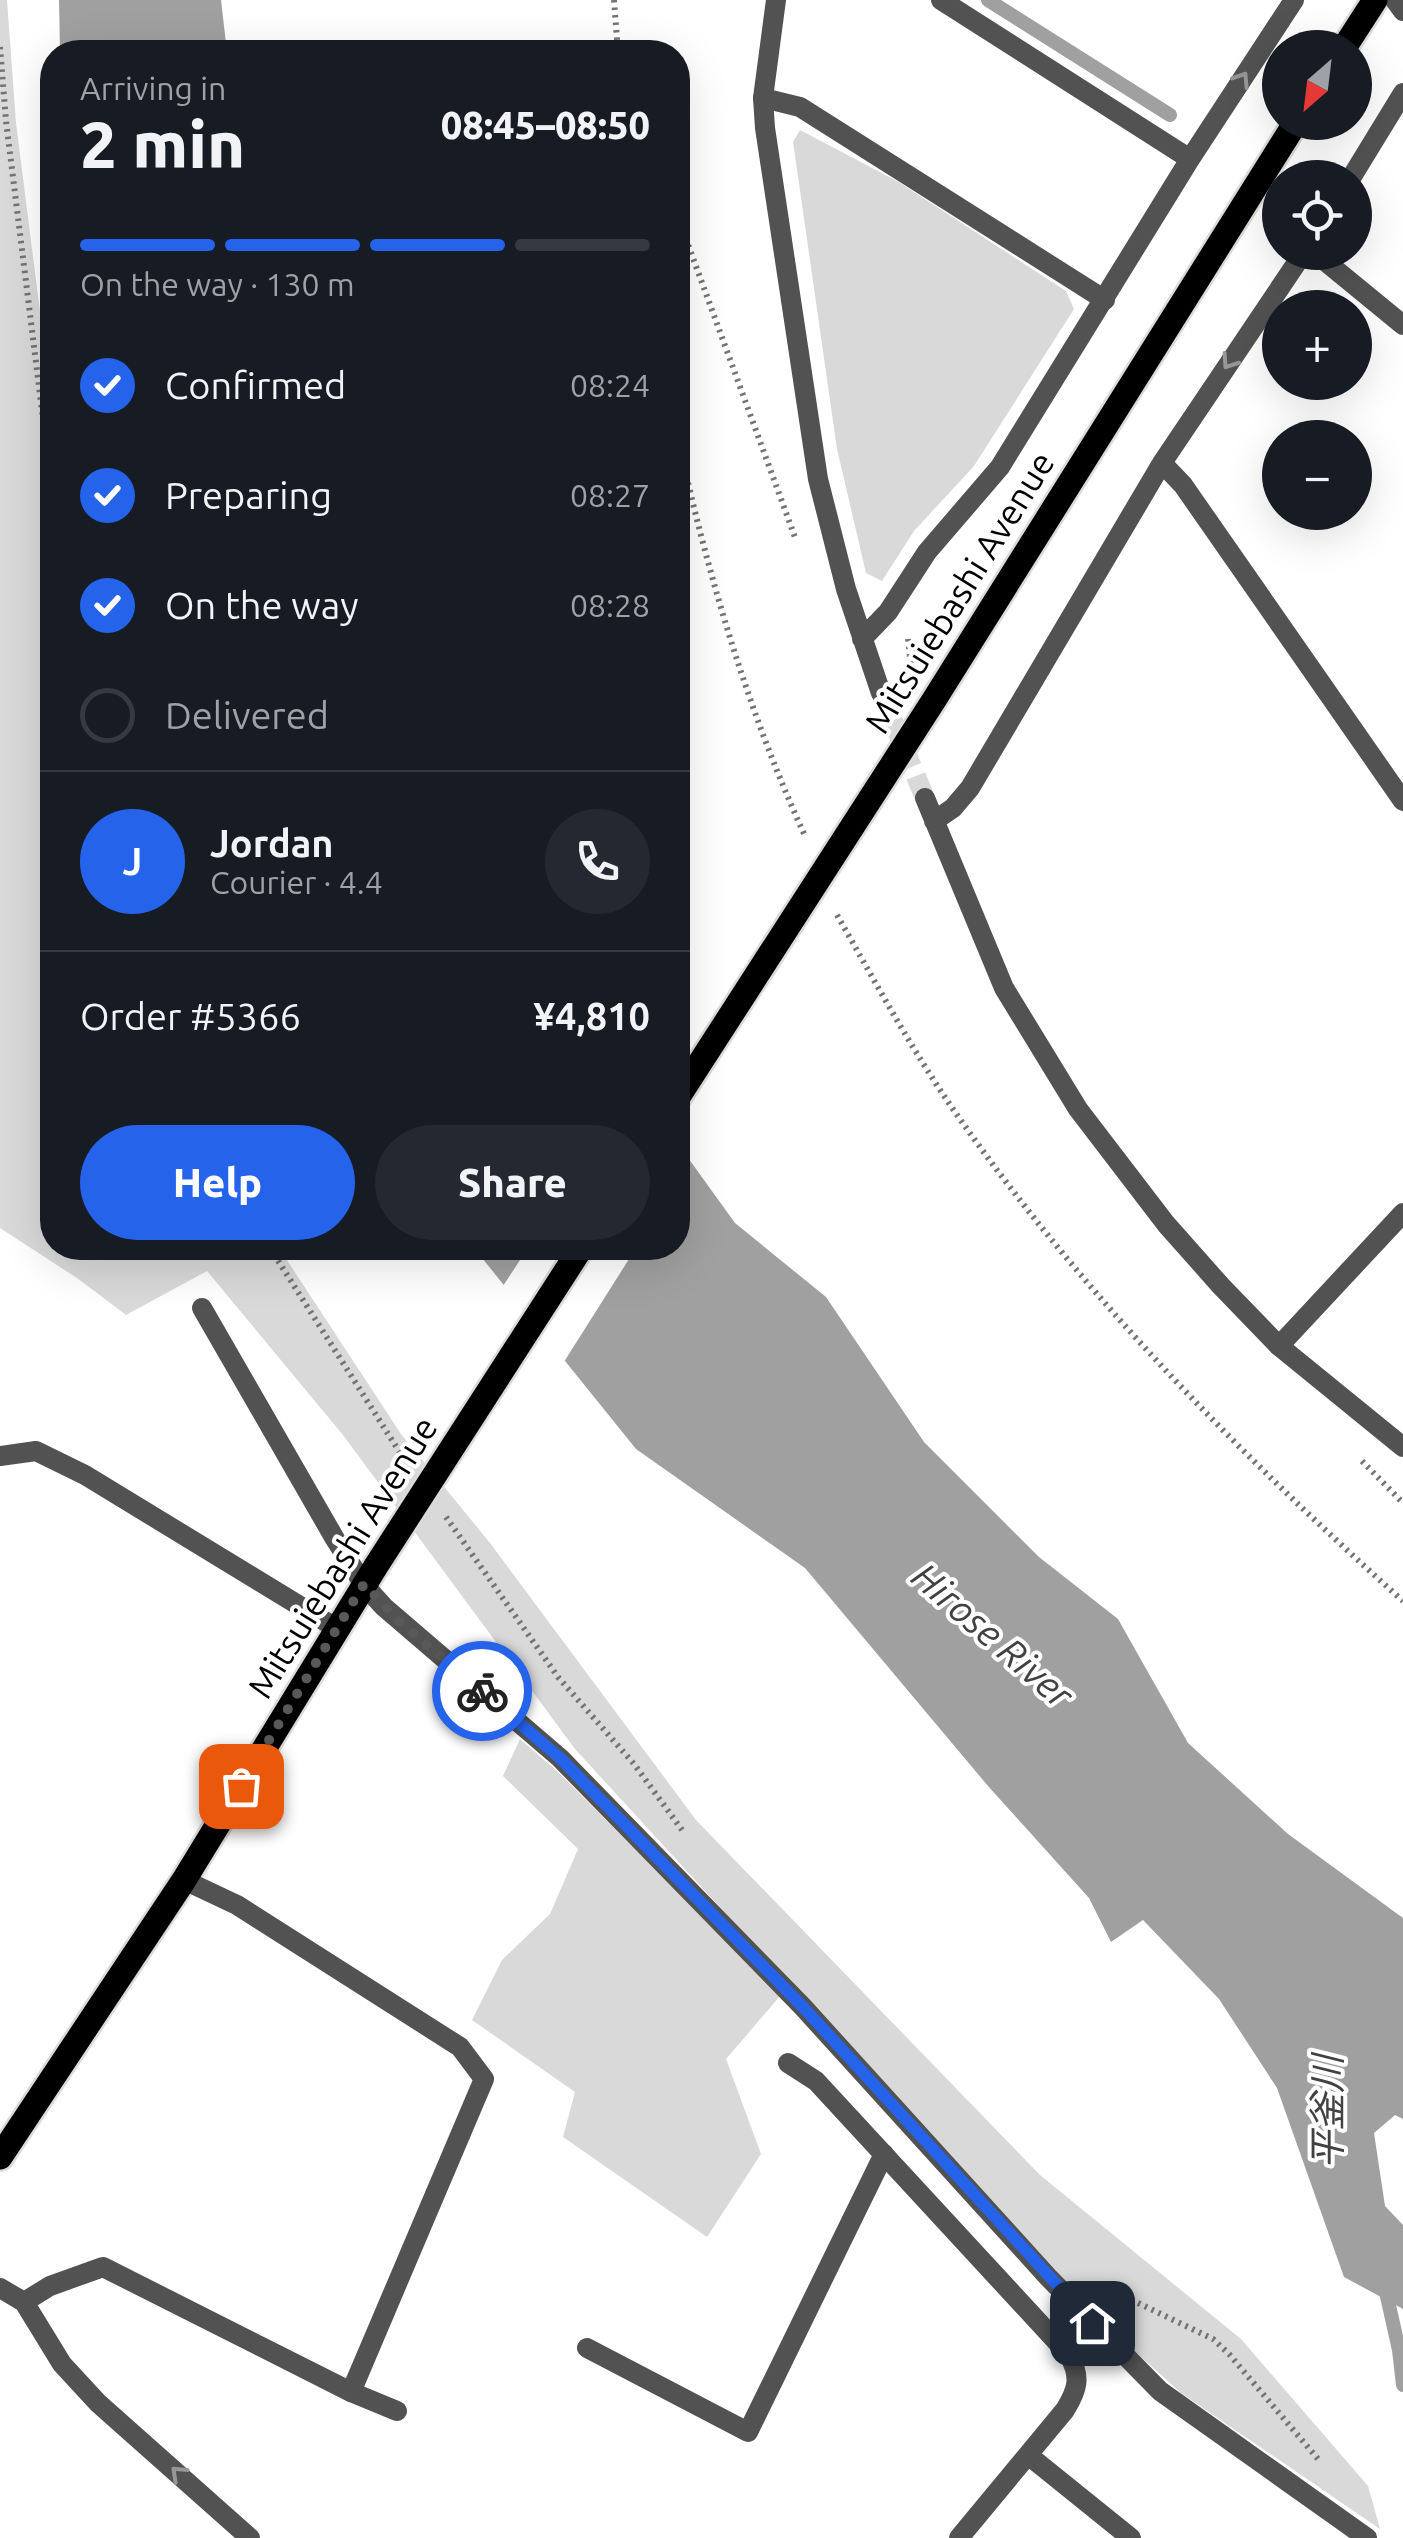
<!DOCTYPE html>
<html lang="en">
<head>
<meta charset="utf-8">
<style>
	body { margin:0; font-family:Ubuntu,"Noto Sans JP",sans-serif; background:#242831; color:#f1f3f6; height:100vh; display:flex; flex-direction:column; font-size:38px; white-space:nowrap }
	* { box-sizing:border-box; margin:0 }
	p { font-size:32px; color:#9ea1a6 }
	.icon { flex:none; width:55px; height:55px; fill:none; stroke:currentColor; stroke-width:2; stroke-linecap:round; stroke-linejoin:round }
	.map { position:relative; flex:1; overflow:hidden }
	.details { position:absolute; left:40px; top:40px; width:650px; height:1220px; display:flex; flex-direction:column; background:#171b24; border-radius:40px; box-shadow:0 10px 40px #0002 }
	.details>* { flex:none }
	.needle { width:65px; rotate:208deg }
	.buttons { position:absolute; left:1262px; top:30px; display:grid; gap:20px }
	.buttons a { display:grid; place-items:center; width:110px; height:110px; border-radius:50%; background:#171b24; box-shadow:0 10px 40px #0002; font-size:50px }
	.pin { position:absolute; display:grid; place-items:center; width:85px; height:85px; color:#fff; margin:-42px; border-radius:20px; box-shadow:0 5px 15px #0006 }
	.courier { position:absolute; display:grid; place-items:center; width:100px; height:100px; margin:-50px; border:8px solid #2563eb; border-radius:50%; background:#fff; color:#222; box-shadow:0 2px 12px #0007 }
	.summary em { font-style:normal; font-weight:800 }
	.summary div { display:flex; flex-direction:column-reverse }
	.summary { display:flex; align-items:center; justify-content:space-between; height:170px; padding:0 40px }
	h1 { font-size:65px; font-weight:800; line-height:75px }
	.bar { display:grid; grid-template-columns:repeat(4,1fr); gap:15px 10px; align-content:center; height:120px; padding:0 40px }
	.bar i { height:12px; border-radius:8px; background:#363941 }
	.bar .selected { background:#2563eb }
	.bar p { grid-column:span 4 }
	.line { display:flex; align-items:center; gap:25px; padding:0 40px; border-top:2px solid #363941 }
	.line div { flex:1 }
	.round { display:grid; place-items:center; flex:none; width:105px; height:105px; border-radius:52px; background:#242831 }
	ol { padding:0 40px; list-style:none }
	li { display:flex; align-items:center; gap:30px; height:110px }
	li p { margin-inline-start:auto }
	li .icon { padding:10px; border-radius:50%; background:#2563eb; color:#fff; stroke-width:4 }
	li:last-child { color:#9ea1a6 }
	li i { width:55px; height:55px; border:5px solid #363941; border-radius:50% }
	.button { display:flex; gap:20px; margin-top:auto; padding:20px 40px }
	.button a { flex:1; height:115px; border-radius:60px; background:#2563eb; color:#fff; font-size:40px; font-weight:800; line-height:115px; text-align:center }
	.button a+a { background:#242831; color:#f1f3f6 }
	.map>svg:first-child { display:block }
	.green { fill:#d9d9d9 }
	.water { fill:#a0a0a0 }
	.pier { fill:#fff }
	.lines { fill:none; stroke-linecap:round; stroke-linejoin:round }
	.stream { stroke:#a0a0a0; stroke-width:14 }
	.minor-tunnel { stroke:#d9d9d9; stroke-width:20; stroke-dasharray:20 10; stroke-linecap:butt }
	.primary-casing { stroke:#dbdbdb; stroke-width:30 }
	.path { stroke:#747474; stroke-width:6; stroke-dasharray:2.5 5; stroke-linecap:butt }
	.service { stroke:#525252; stroke-width:20 }
	.minor { stroke:#525252; stroke-width:20 }
	.primary { stroke:#000; stroke-width:25 }
	.primary-bridge-casing { stroke:#dbdbdb; stroke-width:30; stroke-linecap:butt }
	.primary-bridge { stroke:#000; stroke-width:25 }
	.oneway { stroke:#979797 }
	.done { stroke:#595959; stroke-width:10; stroke-dasharray:0 18 }
	.route { stroke:#2563eb; stroke-width:12 }
	.labels { text-anchor:middle; dominant-baseline:central; stroke-width:8; stroke-linejoin:round; paint-order:stroke }
	.street-label { font-size:35px; fill:#000; stroke:#fff }
	.water-label { font-size:38px; font-style:italic; fill:#414141; stroke:#fff }
</style>
</head>
<body>
<div class="map">
<svg width="1403" height="2538" viewBox="0 0 1403 2538">
	<rect width="100%" height="100%" fill="#fff"/>
	<!-- green -->
	<path class="green" d="M0,0h7l9,123 36,283v842h227l122,186 89,109 206,277 344,355 201,164 127,147 12,43 -199,-136 -92,-83 -514,-561 -232,-314 -136,-164 -81,44 -49,-37 -77,-50z
		M800,130l97,51 169,110 8,18 -100,157 -60,65 -32,50 -16,-8 -29,-124 -44,-307z
		M520,1739l37,32 224,224 -55,64 35,95 -54,83 -144,-100 12,-45 -103,-72 30,-60 48,-46 28,-65 -75,-73z"/>
	<!-- water -->
	<path class="water" d="M59,0h162l6,52h-167z
		M678,1144l57,79 91,74 98,145 115,115 79,62 70,124 100,91 115,84v201l-8,-4 -21,18 11,73 18,19v84l-59,-32 -67,-189 -58,-89 -76,-79 -32,22 -22,-44 -101,-112 -183,-218 -169,-119 -162,-201h204z"/>
	<!-- pier -->
	<path class="pier" d="M528,1248h108l-74,117 -61,-76z"/>
	<g class="lines">
		<!-- stream -->
		<path class="stream" d="M988,0l182,115
			M1384,2283l15,67 4,35"/>
		<!-- minor-tunnel -->
		<path class="minor-tunnel" d="M881,693l44,105"/>
		<!-- primary casing -->
		<g class="primary-casing">
			<path id="primary" d="M1344,48l31,-48
				M678,1097l256,-397 362,-578
				M0,2157l184,-277 192,-314"/>
		</g>
		<!-- path -->
		<path class="path" d="M614,0l4,52
			M0,47l6,74 46,370
			M678,217l118,323
			M678,439c30,136 69,270 127,397
			M908,639l3,28
			M837,915c40,70 78,141 125,207 126,178 279,334 441,479
			M270,1248l134,211
			M1362,1461l41,42
			M446,1517l112,160 76,87 51,70
			M1111,2290l102,49 16,15 89,105"/>
		<!-- service -->
		<path class="service" d="M763,98l37,9 305,193
			M202,1308l133,231 29,46 20,22 176,151 243,249 245,270 112,114 207,147
			M1279,1346l124,-133
			M0,1456l36,-5 49,24 251,153
			M0,2288l24,14 38,62 36,39 152,135
			M24,2302l26,-16 53,-19 248,125 46,19
			M587,2348l161,84 136,-278"/>
		<!-- minor -->
		<path class="minor" d="M776,0l-13,98 2,30 53,351 28,110 35,104
			M941,0l249,159
			M1395,0l8,11
			M1351,178l52,-85
			M1314,252l89,73
			M1162,463l21,22 220,316
			M862,639l26,-27 39,-60 73,-85 190,-308 104,-159
			M925,798l79,190 74,121 88,115 55,62 58,60 124,101
			M934,821l19,-13 17,-20 192,-325 142,-211
			M184,1880l53,25 223,142 24,32 -133,313
			M788,2063l28,18 253,274c12,22 9,34 -4,55l-106,128
			M1028,2455l103,83"/>
		<!-- primary -->
		<use href="#primary" class="primary"/>
		<!-- primary-bridge casing -->
		<g class="primary-bridge-casing">
			<path id="primary-bridge" d="M376,1566l205,-318"/>
		</g>
		<!-- primary-bridge -->
		<use href="#primary-bridge" class="primary-bridge"/>
	</g>
	<!-- one-way arrows -->
	<defs><path id="oneway-chevron" d="M-2-3.5L2.5 0L-2 3.5" fill="none" stroke-width="1.6" stroke-linecap="round" stroke-linejoin="round" transform="scale(2.5)"/></defs>
	<g class="oneway">
		<use href="#oneway-chevron" transform="translate(1242 79) rotate(-57)"/>
		<use href="#oneway-chevron" transform="translate(1229 362) rotate(124)"/>
		<use href="#oneway-chevron" transform="translate(178 2473) rotate(-137)"/>
	</g>
	<g class="lines">
		<!-- done -->
		<path class="done" d="M241,1786l123,-202 36,38 82,69"/>
		<!-- route -->
		<path class="route" d="M482,1691l78,67 243,249 289,316"/>
	</g>
	<g class="labels">
		<!-- street labels -->
		<g class="street-label">
			<text transform="translate(959 592) rotate(-58)">Mitsuiebashi Avenue</text>
			<text transform="translate(342 1557) rotate(-58)">Mitsuiebashi Avenue</text>
		</g>
		<!-- water labels -->
		<g class="water-label">
			<text transform="translate(993 1635) rotate(41)">Hirose River</text>
			<text transform="translate(1327 2112) rotate(-90)">平釜川</text>
		</g>
	</g>
</svg>
<div class="buttons">
<a><svg class="needle" viewBox="-14 -14 28 28"><path d="M0-13l5 13h-10z" fill="#e53935"/><path d="M0 13l5-13h-10z" fill="#9ea1a6"/></svg></a>
<a><svg class="icon" aria-label="locate" viewBox="0 0 24 24"><circle cx="12" cy="12" r="6"/><path d="M12 2v4M12 18v4M2 12h4M18 12h4"/></svg></a>
<a>+</a>
<a>−</a>
</div>
<div class="pin" style="left:241px;top:1786px;background:#ea580c"><svg class="icon" aria-label="bag" viewBox="0 0 24 24"><path d="M5 8h14l-1 12H6zM9 8a3 3 0 0 1 6 0"/></svg></div>
<div class="pin" style="left:1092px;top:2323px;background:#1f2937"><svg class="icon" aria-label="home" viewBox="0 0 24 24"><path d="M3 11l9-7 9 7M6 9v11h12V9"/></svg></div>
<div class="courier" style="left:482px;top:1691px"><svg class="icon" aria-label="bike" viewBox="0 0 24 24"><circle cx="6" cy="16" r="4"/><circle cx="18" cy="16" r="4"/><path d="M6 16l4-8h5l3 8M10 8l3 8H6M13 5h3"/></svg></div>
<section class="details">
<div class="summary"><div><h1>2 min</h1><p>Arriving in</p></div><em>08:45–08:50</em></div>
<div class="bar"><i class="selected"></i><i class="selected"></i><i class="selected"></i><i></i><p>On the way · 130 m</p></div>
<ol>
<li><svg class="icon" aria-label="check" viewBox="0 0 24 24"><path d="M5 12l5 5 9-10"/></svg>Confirmed<p>08:24</p></li>
<li><svg class="icon" aria-label="check" viewBox="0 0 24 24"><path d="M5 12l5 5 9-10"/></svg>Preparing<p>08:27</p></li>
<li><svg class="icon" aria-label="check" viewBox="0 0 24 24"><path d="M5 12l5 5 9-10"/></svg>On the way<p>08:28</p></li>
<li><i></i>Delivered</li>
</ol>
<div class="line" style="height:180px"><b class="round" style="background:#2563eb;color:#fff">J</b><div><b>Jordan</b><p>Courier · 4.4</p></div><a class="round"><svg class="icon" aria-label="phone" viewBox="0 0 24 24"><path d="M5 4h4l2 5-3 2q2 4 5 5l2-3 5 2v4C11 20 4 13 5 4z"/></svg></a></div>
<div class="line" style="height:130px"><div>Order #5366</div><b>¥4,810</b></div>
<div class="button"><a>Help</a><a>Share</a></div>
</section>
</div>
</body>
</html>
